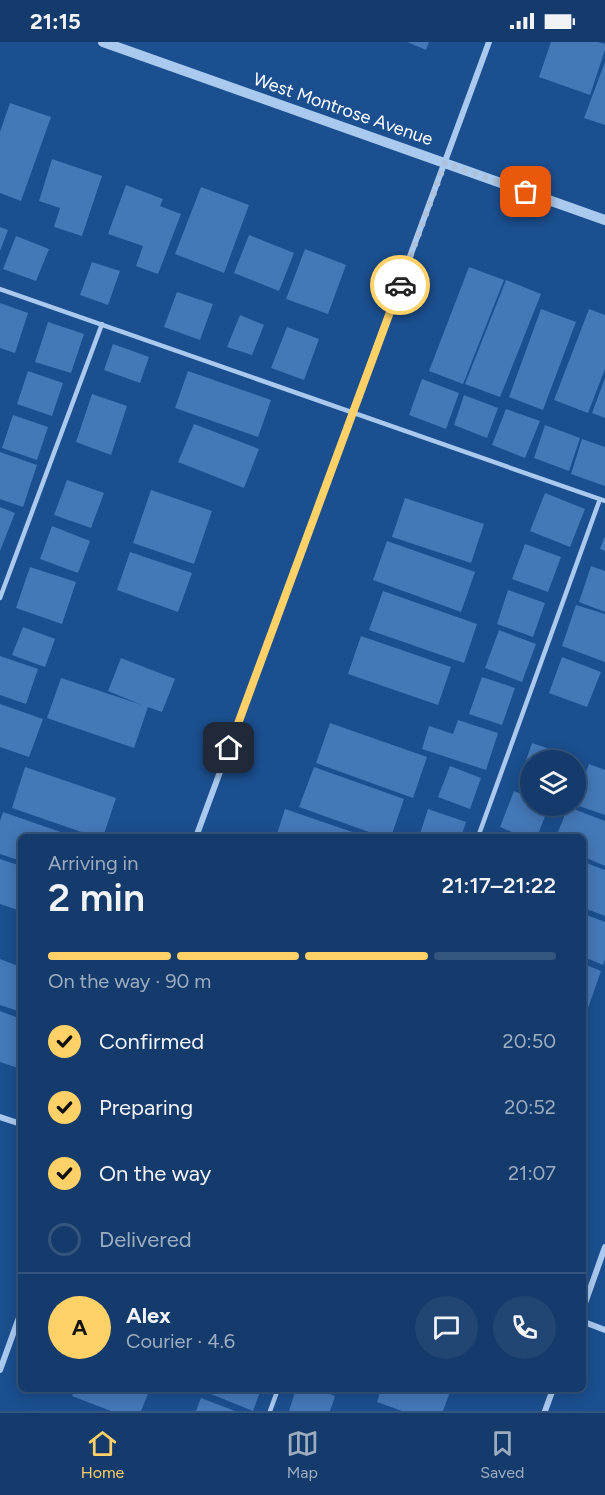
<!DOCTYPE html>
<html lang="en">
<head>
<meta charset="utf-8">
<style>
	body { margin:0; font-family:Figtree,sans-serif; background:#214673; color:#f1f3f6; height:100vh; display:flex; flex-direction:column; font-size:22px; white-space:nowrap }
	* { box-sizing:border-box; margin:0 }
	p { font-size:20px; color:#9dadc1 }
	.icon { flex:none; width:33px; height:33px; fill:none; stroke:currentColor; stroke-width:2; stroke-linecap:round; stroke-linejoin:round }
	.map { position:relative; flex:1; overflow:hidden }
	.details { position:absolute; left:18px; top:792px; width:568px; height:558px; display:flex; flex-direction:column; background:#143b6b; border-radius:9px; box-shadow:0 3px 15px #0003,0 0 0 2px #33557e }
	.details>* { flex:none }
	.fabs { position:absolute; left:520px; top:708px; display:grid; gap:12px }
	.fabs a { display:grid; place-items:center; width:66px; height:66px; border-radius:50%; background:#143b6b; box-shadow:0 3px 15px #0003,0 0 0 2px #33557e; font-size:30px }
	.pin { position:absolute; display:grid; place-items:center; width:51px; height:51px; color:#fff; margin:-26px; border-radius:12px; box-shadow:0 3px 9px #0006 }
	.courier { position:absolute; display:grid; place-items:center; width:60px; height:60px; margin:-30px; border:4px solid #ffd166; border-radius:50%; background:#fff; color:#222; box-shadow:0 2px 8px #0007 }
	.headline em { font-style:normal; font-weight:600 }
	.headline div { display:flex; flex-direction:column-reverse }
	.headline { display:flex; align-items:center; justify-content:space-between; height:102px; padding:0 30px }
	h1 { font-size:39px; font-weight:600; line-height:45px }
	.bar { display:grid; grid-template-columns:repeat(4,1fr); gap:9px 6px; align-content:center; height:72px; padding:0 30px }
	.bar i { height:8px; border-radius:4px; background:#33557e }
	.bar .on { background:#ffd166 }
	.bar p { grid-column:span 4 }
	.line { display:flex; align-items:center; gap:15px; padding:0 30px; border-top:2px solid #33557e }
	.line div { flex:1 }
	.round { display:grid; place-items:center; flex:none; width:63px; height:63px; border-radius:32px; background:#214673 }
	ol { padding:0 30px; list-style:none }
	li { display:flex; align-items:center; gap:18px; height:66px }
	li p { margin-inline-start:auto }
	li .icon { padding:6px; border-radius:50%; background:#ffd166; color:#111; stroke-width:4 }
	li:last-child { color:#9dadc1 }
	li i { width:33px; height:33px; border:3px solid #33557e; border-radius:50% }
	.status { display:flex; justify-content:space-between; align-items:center; height:42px; padding:0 30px; background:#143b6b; direction:ltr }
	.status svg { height:16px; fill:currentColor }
	.tab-bar { display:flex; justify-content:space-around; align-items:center; height:84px; border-top:2px solid #33557e; background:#143b6b; font-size:16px; color:#9dadc1 }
	.tab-bar a { display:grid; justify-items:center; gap:3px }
	.tab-bar .on { color:#ffd166 }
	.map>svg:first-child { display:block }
	.building { fill:#4478b7 }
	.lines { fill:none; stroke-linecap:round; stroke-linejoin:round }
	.service { stroke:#a9c9ee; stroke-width:4.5 }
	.minor { stroke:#a9c9ee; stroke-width:6 }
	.tertiary { stroke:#a9c9ee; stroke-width:10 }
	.done { stroke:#afc1d8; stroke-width:6; stroke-dasharray:0 10.8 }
	.route { stroke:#ffd166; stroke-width:8 }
	.labels { text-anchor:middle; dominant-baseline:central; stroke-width:6; stroke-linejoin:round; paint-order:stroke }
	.street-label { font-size:18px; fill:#fff; stroke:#1b4f8f }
</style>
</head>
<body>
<div class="status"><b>21:15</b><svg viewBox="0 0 49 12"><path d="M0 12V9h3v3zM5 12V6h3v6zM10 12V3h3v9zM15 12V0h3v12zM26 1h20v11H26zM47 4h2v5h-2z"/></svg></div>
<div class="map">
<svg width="605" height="1369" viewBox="0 0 605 1369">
	<rect width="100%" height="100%" fill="#1b4f8f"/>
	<!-- building -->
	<path class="building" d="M407,0h22l-3,8z
		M551,0h47l7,2v6l-15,45 -51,-18z
		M605,20v63l-21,-7z
		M10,61l41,14 -30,84 -21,-8v-61z
		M52,117l50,17 -20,60 -28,-9 6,-19 -21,-7z
		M126,143l37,14 -3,7 21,8 -23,60 -22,-8 7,-20 -35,-12z
		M201,145l48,18 -25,68 -49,-19z
		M0,185l8,3 -8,21z
		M249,193l45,18 -15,38 -45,-18z
		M16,194l33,13 -13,32 -33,-12z
		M305,207l41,16 -18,49 -42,-15z
		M92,220l28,9 -12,34 -28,-10z
		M469,225l35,13 -41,104 -34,-13z
		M506,238l35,14 -41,103 -35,-13z
		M177,250l36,12 -13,36 -36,-13z
		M0,261l28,10 -13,40 -15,-5z
		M541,267l35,13 -33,88 -34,-13z
		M589,267l16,6v54l-17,44 -34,-13z
		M240,273l24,10 -12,30 -25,-8z
		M48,280l36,12 -13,39 -36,-11z
		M287,285l32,12 -15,41 -33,-12z
		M113,302l36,13 -9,26 -36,-13z
		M28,329l35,12 -11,33 -35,-12z
		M188,329l83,29 -13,37 -83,-29z
		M605,336v40l-13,-5z
		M422,337l37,14 -13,36 -37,-14z
		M92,352l35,12 -16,49 -35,-13z
		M464,353l34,13 -11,30 -33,-13z
		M506,367l34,12 -15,37 -33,-13z
		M13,373l35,12 -11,33 -35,-12z
		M194,382l65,25 -15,39 -66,-26z
		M545,383l35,13 -11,33 -35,-13z
		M582,397l23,8v39l-34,-12z
		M0,410l37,13 -14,42 -23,-8z
		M67,438l37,13 -13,35 -37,-13z
		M151,448l61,21 -18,53 -61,-21z
		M545,451l40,16 -15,38 -40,-16z
		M405,456l79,26 -13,39 -79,-26z
		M0,465l15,6 -15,38z
		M52,484l38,15 -12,32 -38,-14z
		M605,494v15l-5,-2z
		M387,499l88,31 -14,40 -88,-32z
		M525,502l36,13 -13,35 -36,-13z
		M130,510l62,21 -14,39 -61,-22z
		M591,524l14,5v41l-26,-10z
		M30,525l46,15 -14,42 -46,-16z
		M508,548l37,13 -12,34 -36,-13z
		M383,549l94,33 -13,39 -95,-33z
		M576,563l29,9v48l-43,-16z
		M23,585l32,12 -10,28 -33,-12z
		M499,588l37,14 -14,38 -37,-14z
		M361,594l90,31 -13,38 -90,-31z
		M0,614l38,13 -12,35 -26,-9z
		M562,615l39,15 -14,35 -38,-14z
		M121,616l54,21 -13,33 -14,-5 -14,41 -87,-30 14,-40 81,27 -34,-14z
		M482,635l33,11 -13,37 -33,-11z
		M0,662l43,15 -14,38 -29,-10z
		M458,678l40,13 -12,37 -64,-21 7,-23 24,8z
		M330,681l97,34 -14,41 -97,-35z
		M532,701l35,12 -2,5h-34v21l-11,-3z
		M589,722l16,6v45l-29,-10v-5z
		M450,724l31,12 -11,31 -32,-12z
		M25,725l91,31 -13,39h-7l-84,-29z
		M314,725l90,32 -13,38h-8l-84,-30z
		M514,749l17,7v8h18l-12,31h-13l-24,-10z
		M568,765l37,14v45l-21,-9v-20h-28z
		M285,767l76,26 -1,2h-84z
		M428,767l38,13 -5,15h-42z
		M3,770l72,25h-54v24l-21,-7v-33z
		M0,817l21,7v45l-21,-7z
		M584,820l21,8v46l-21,-8z
		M584,872l21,8v37l-2,6 -19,-8z
		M0,917l21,8v45l-21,-7z
		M584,922l17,7 -14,40 -3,-2z
		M0,969l21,8v50l-21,-7z
		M75,1347h75l-9,22h-30l-39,-15z
		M213,1347h48l-8,22 -42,-17z
		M296,1347h19l20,7 -5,15h-41z
		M381,1347h70l-8,22h-41l-25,-9z
		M201,1356l34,13h-39z"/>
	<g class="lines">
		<!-- service -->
		<path class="service" d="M0,247l605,212
			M0,556l102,-274
			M478,795l122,-338
			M270,1369l8,-22"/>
		<!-- minor -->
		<path class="minor" d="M196,795l293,-795
			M0,1075l21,7
			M584,1264l21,-59
			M584,1280l21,8
			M0,1328l21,-58
			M545,1369l8,-22"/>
		<!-- tertiary -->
		<path class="tertiary" d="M103,0l502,178"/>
	</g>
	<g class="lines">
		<!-- done -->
		<path class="done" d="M400,243l45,-122 81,29"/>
		<!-- route -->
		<path class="route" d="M229,706l171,-463"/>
	</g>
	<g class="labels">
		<!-- street labels -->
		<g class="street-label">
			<text transform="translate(343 67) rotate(19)">West Montrose Avenue</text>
		</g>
	</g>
</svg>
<div class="fabs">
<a><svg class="icon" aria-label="layers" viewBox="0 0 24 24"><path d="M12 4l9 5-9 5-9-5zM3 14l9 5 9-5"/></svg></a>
</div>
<div class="pin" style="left:526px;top:150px;background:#ea580c"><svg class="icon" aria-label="bag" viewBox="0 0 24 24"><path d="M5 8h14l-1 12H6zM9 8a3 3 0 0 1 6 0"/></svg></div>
<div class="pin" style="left:229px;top:706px;background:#1f2937"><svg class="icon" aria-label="home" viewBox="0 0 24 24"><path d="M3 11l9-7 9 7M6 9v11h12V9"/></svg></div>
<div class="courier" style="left:400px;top:243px"><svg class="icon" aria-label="car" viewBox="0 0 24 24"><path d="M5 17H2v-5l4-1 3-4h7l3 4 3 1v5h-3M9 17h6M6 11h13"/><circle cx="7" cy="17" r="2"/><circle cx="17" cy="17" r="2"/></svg></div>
<section class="details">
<div class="headline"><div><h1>2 min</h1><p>Arriving in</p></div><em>21:17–21:22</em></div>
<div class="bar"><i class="on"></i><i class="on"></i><i class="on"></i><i></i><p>On the way · 90 m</p></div>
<ol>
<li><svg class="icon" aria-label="check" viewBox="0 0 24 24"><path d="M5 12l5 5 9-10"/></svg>Confirmed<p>20:50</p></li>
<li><svg class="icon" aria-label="check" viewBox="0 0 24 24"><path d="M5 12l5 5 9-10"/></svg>Preparing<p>20:52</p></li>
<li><svg class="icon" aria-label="check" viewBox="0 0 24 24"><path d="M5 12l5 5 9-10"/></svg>On the way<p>21:07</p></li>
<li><i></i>Delivered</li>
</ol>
<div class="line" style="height:108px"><b class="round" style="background:#ffd166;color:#111">A</b><div><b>Alex</b><p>Courier · 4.6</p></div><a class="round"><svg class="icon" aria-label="chat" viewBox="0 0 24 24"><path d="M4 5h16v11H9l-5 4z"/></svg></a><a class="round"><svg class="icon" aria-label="phone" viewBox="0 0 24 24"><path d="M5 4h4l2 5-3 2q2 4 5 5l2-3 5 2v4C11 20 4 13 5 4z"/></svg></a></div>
</section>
</div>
<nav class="tab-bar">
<a class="on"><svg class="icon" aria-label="home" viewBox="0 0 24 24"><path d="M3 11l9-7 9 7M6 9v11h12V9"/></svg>Home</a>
<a><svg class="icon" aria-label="map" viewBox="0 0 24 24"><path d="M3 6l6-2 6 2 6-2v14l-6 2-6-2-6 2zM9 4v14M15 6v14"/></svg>Map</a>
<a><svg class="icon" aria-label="saved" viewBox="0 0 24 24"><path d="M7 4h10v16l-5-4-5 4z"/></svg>Saved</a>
</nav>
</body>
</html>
